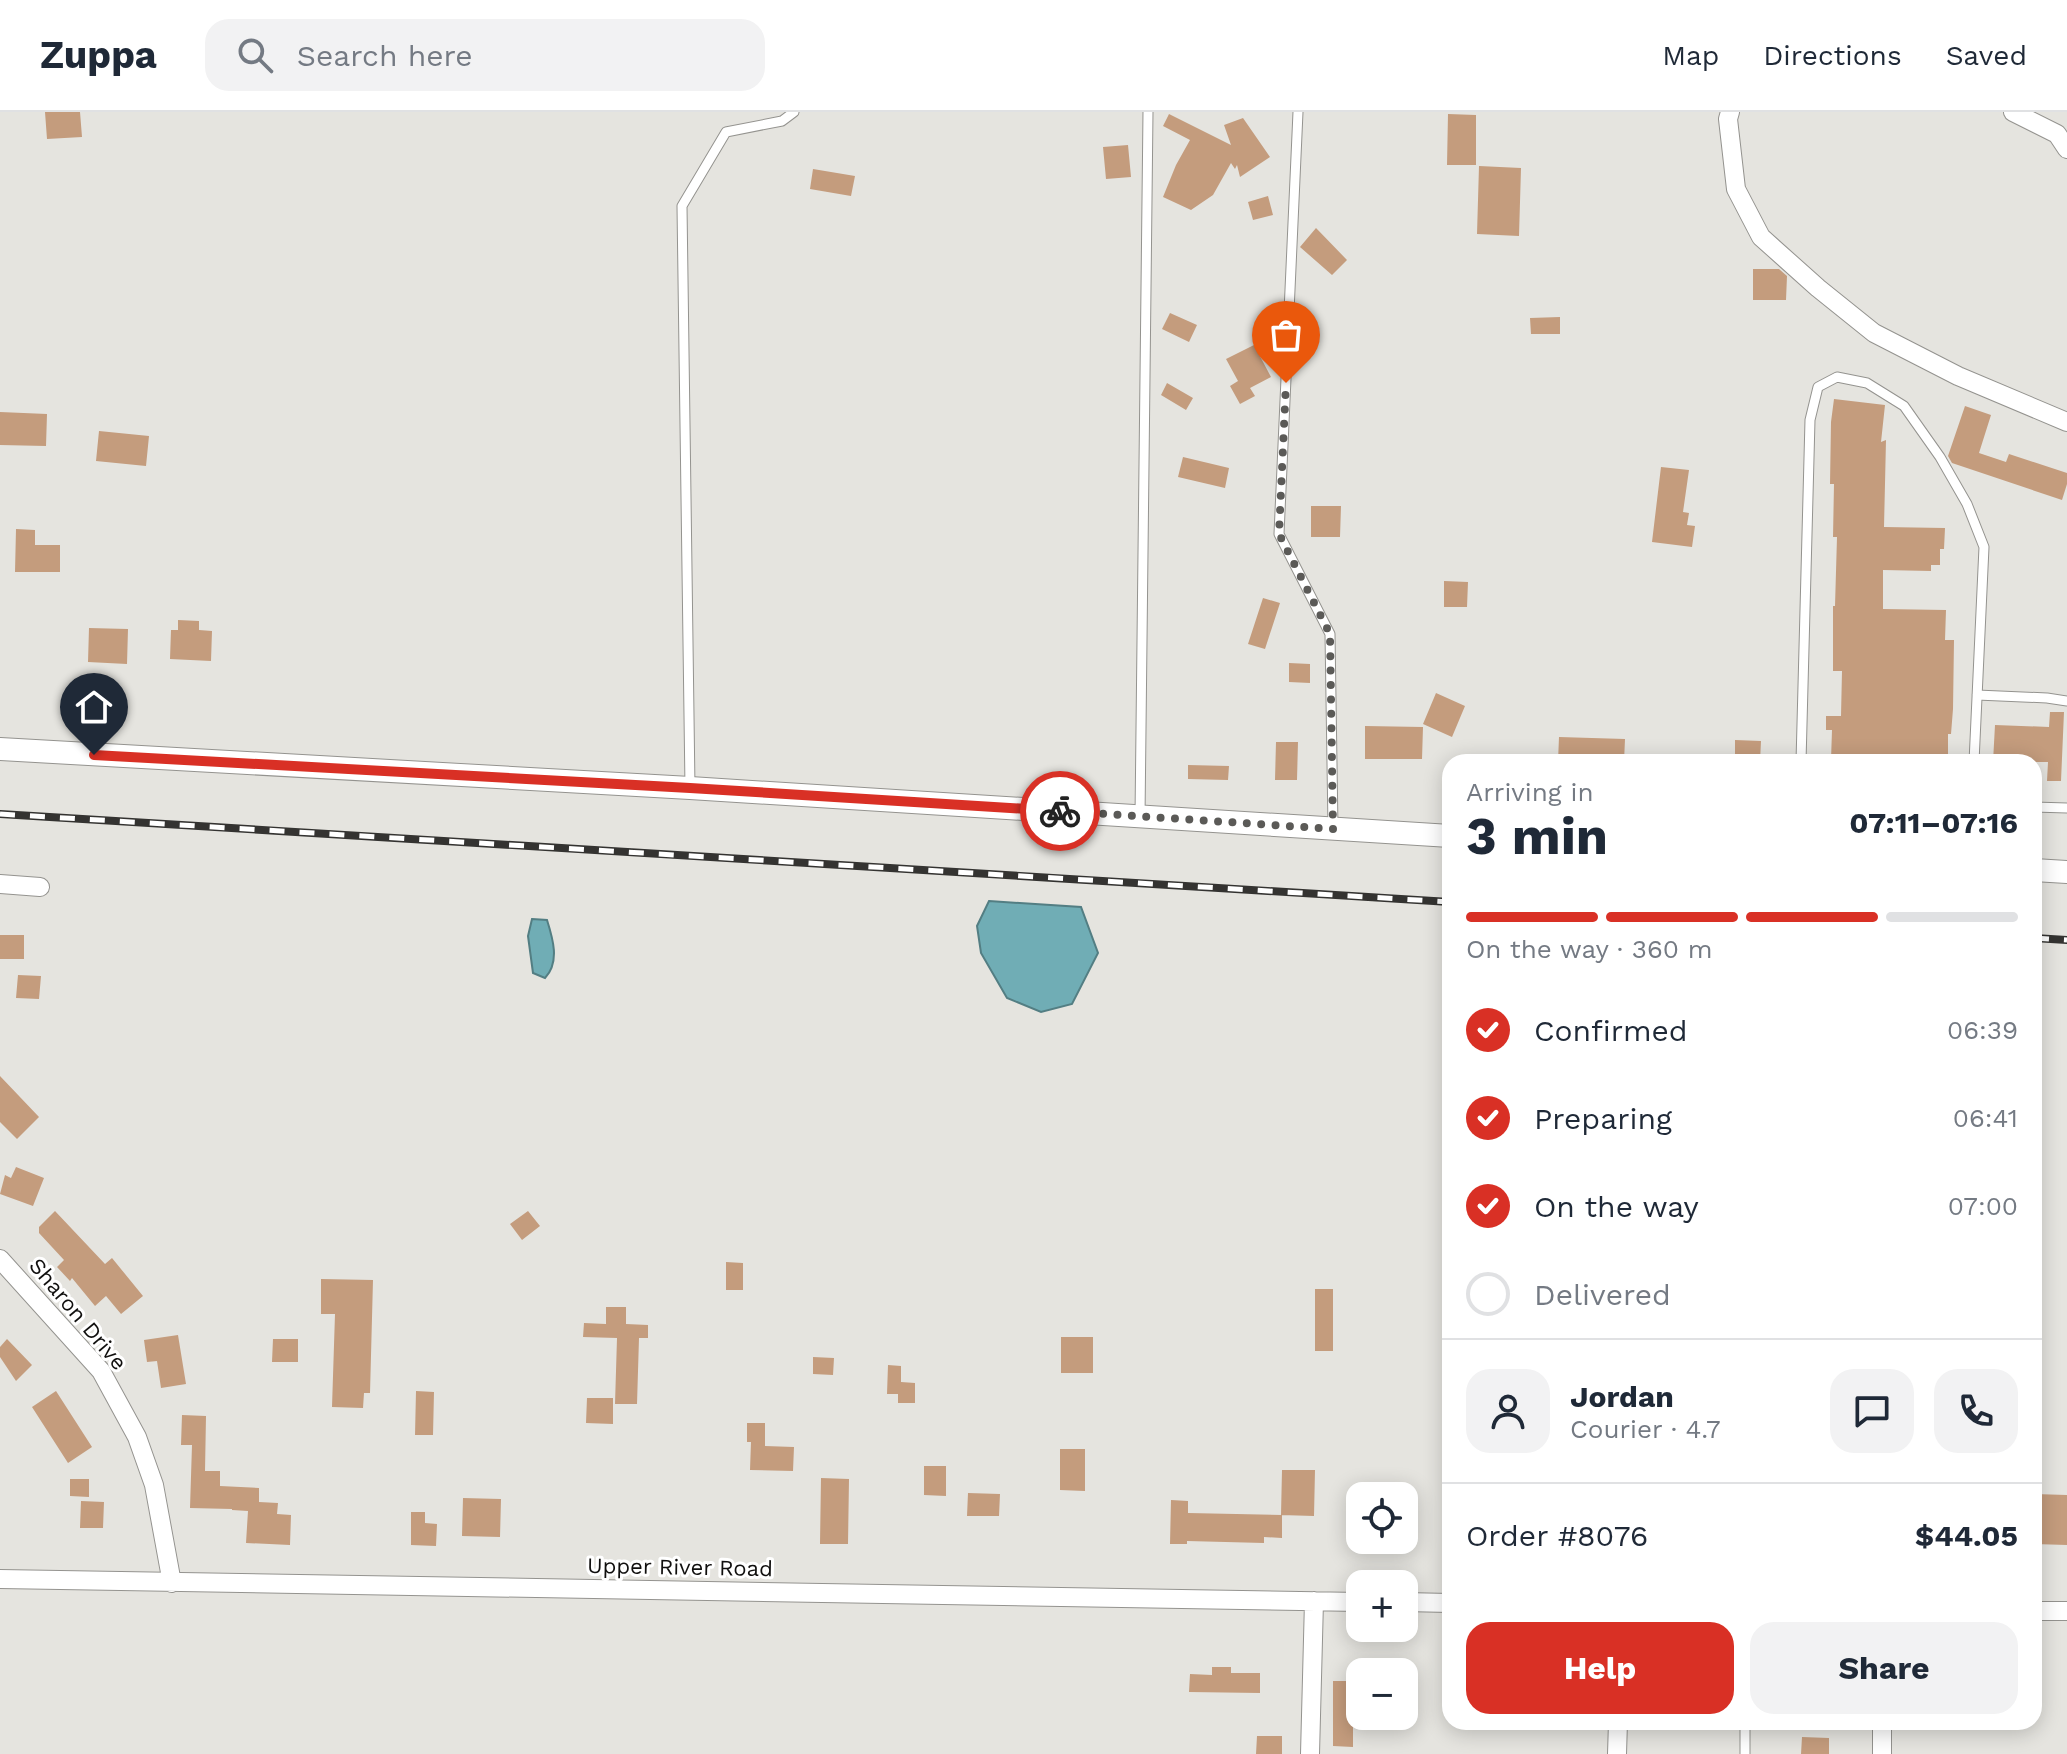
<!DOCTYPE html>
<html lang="en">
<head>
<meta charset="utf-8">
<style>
	body { margin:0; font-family:"Work Sans",sans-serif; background:#f2f2f3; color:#1f2937; height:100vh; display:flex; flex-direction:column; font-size:30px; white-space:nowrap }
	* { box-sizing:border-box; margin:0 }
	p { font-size:26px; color:#747a83 }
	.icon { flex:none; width:44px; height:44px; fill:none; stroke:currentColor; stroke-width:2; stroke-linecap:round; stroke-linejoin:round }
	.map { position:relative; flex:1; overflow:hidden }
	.side { position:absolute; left:1442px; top:642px; width:600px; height:976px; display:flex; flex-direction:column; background:#fff; border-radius:24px; box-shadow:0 4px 20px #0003 }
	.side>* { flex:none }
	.fabs { position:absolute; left:1346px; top:1370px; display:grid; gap:16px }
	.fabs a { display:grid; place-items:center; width:72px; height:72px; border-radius:16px; background:#fff; box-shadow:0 4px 20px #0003; font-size:40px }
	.pin { position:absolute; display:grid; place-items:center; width:68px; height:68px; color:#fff; margin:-82px -34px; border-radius:50% 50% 50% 0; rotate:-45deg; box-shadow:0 0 8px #0007 }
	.pin .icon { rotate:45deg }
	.courier { position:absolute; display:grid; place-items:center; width:80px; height:80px; margin:-40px; border:6px solid #d93025; border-radius:50%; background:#fff; color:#222; box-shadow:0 2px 10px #0007 }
	.headline em { font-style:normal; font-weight:700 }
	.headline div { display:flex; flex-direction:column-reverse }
	.headline { display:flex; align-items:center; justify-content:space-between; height:136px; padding:0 24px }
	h1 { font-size:52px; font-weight:700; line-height:60px }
	.bar { display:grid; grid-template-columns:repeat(4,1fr); gap:12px 8px; align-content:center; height:96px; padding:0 24px }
	.bar i { height:10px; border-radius:6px; background:#e0e1e3 }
	.bar .selected { background:#d93025 }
	.bar p { grid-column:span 4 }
	.line { display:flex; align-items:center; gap:20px; padding:0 24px; border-top:2px solid #e0e1e3 }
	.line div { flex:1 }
	.round { display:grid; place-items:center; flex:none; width:84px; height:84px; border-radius:24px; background:#f2f2f3 }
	ol { padding:0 24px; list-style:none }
	li { display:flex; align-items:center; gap:24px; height:88px }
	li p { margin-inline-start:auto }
	li .icon { padding:8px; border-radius:50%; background:#d93025; color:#fff; stroke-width:4 }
	li:last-child { color:#747a83 }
	li i { width:44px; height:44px; border:4px solid #e0e1e3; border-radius:50% }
	.action { display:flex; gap:16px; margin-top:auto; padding:16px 24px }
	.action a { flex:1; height:92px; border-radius:24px; background:#d93025; color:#fff; font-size:32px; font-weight:700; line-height:92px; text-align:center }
	.action a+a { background:#f2f2f3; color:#1f2937 }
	header { display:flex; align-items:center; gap:48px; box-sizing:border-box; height:112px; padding:0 40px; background:#fff; border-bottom:2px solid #e0e1e3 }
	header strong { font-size:38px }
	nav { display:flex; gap:44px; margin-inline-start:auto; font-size:28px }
	.search { width:560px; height:72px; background:#f2f2f3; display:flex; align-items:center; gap:20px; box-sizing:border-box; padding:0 28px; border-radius:24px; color:#747a83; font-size:30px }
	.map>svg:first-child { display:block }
	.water { fill:#70adb5; stroke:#537e83; stroke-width:2 }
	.building { fill:#c49c7d }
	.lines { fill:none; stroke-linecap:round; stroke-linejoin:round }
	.service-casing { stroke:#94938f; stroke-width:11 }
	.minor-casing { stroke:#94938f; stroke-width:20 }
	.tertiary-casing { stroke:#94938f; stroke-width:24 }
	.service { stroke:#fff; stroke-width:9 }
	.minor { stroke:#fff; stroke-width:18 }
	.tertiary { stroke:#fff; stroke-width:22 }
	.rail-casing { stroke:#343331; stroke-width:8 }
	.rail { stroke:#fff; stroke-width:5; stroke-dasharray:15; stroke-linecap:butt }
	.done { stroke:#5b5a57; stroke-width:8; stroke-dasharray:0 14.4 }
	.route { stroke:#d93025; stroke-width:10 }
	.labels { text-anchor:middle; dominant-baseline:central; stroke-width:6; stroke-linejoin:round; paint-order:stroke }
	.street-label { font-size:22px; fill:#100f0e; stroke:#fff }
</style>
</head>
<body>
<header>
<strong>Zuppa</strong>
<div class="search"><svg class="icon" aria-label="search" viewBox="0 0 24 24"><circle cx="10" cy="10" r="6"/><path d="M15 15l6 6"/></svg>Search here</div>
<nav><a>Map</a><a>Directions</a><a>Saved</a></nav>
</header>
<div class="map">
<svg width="2067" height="1642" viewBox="0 0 2067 1642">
	<rect width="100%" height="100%" fill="#e5e4df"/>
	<!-- water -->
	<path class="water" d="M989,789l92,6 17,46 -26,51 -31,8 -34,-14 -26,-45 -4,-27z
		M532,807l15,1c6,19 13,42 -2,58l-12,-5 -5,-37z"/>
	<!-- building -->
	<path class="building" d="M45,0h35l2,25 -35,2z
		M1169,2l62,31 -7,-20 19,-7 27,39 -30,20 -3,-12 -2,4 -4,-6 -18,32 -22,15 -28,-13 13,-32 14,-25 -27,-14z
		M1448,2l28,1v50h-29z
		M1128,33l3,32 -25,2 -3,-32z
		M1479,54l42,2 -2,68 -42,-2z
		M813,57l42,7 -4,20 -41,-7z
		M1268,84l5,19 -20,5 -5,-18z
		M1316,116l31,32 -15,15 -32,-28z
		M1753,157h26l8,7 -1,24h-33z
		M1170,201l27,12 -8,17 -27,-13z
		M1560,205v17h-29l-1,-16z
		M1254,233l17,32 -21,11 5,8 -15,8 -10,-18 8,-5 -12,-22z
		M1167,271l26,15 -7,12 -25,-15z
		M1834,287l51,6 -4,37 5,-2 -2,87 61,1 -1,21h-4v16h-9v6l-48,-1v39l63,1 -1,30h9l-1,69 -2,25h-3v28l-117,-2 1,-30h-6v-14h15l1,-45h-9v-65h2l2,-69h-4l1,-53h-4l1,-62z
		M1965,294l26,9 -12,38 27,9 3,-8 58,19v11l-5,16 -110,-37 -4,-7z
		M0,300l47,2 -1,32 -46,-1z
		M99,319l50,5 -3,30 -50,-5z
		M1183,345l46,11 -4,20 -47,-11z
		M1661,355l28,3 -6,42 6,1 -2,12 8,1 -3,21 -40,-5z
		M1311,394h30l-1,31h-29z
		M16,417l19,1v15h25v27h-45z
		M1444,469l24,1 -1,25h-23z
		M1263,486l17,5 -15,46 -17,-5z
		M178,508l21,1v9l13,1 -1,30 -41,-2 1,-29h7z
		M89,516l39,1 -1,35 -39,-2z
		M1289,551l21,1v19l-21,-1z
		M1436,581l29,13 -13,31 -29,-13z
		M2050,600h14l-3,69h-14l1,-19h-55l2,-37 54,2z
		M1365,614l58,1 -1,32h-57z
		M1559,625l66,2 -1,23h-66z
		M1735,628l26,1 -1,21h-25z
		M1276,630h22l-1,38h-22z
		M1188,653l41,1 -1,14 -40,-1z
		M0,823h24v24h-24z
		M18,863l23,1 -2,23 -23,-1z
		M0,964l39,41 -22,22 -17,-17z
		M16,1055l28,11 -11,28 -33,-12 5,-19 6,3z
		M55,1099l50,53 7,-6 31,38 -22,18 -15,-18 -11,10 -23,-28 -2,3 -13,-14 7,-7 -25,-27v-6z
		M528,1099l12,15 -18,14 -12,-16z
		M726,1150l17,1v27h-17z
		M321,1167l52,1 -3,113h-6l-1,15 -31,-1 3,-93h-14z
		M1315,1177h18v62h-18z
		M606,1195h20v17l22,1v13h-9l-2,66h-22l2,-66 -34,-1 1,-14 22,1z
		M178,1223l8,49 -25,4 -4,-27 -10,1 -3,-22z
		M1061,1225h32v36h-32z
		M7,1227l25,26 -16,16 -16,-24v-10z
		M273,1227h25v23h-26z
		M813,1245l21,1 -1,17 -20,-1z
		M888,1253l13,1v16l14,1v20h-17v-9h-11z
		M56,1279l36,56 -24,16 -36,-56z
		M416,1279l18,1 -1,43h-18z
		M587,1286h26v26l-27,-1z
		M182,1303l24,1 -1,55h15v15l39,2v14l19,1 -1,11 14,1 -1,30 -44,-2 2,-32 -16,-1v-1l-42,-1 2,-63h-11z
		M747,1311h18v23l29,1 -1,24 -43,-1 1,-28h-4z
		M1060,1337h25v42l-25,-1z
		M924,1354h22v30l-22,-1z
		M1282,1358h33l-1,46 -33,-1z
		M821,1366l28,1 -1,65h-28z
		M70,1367h19v18l-19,-1z
		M968,1381l32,1 -1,22h-32z
		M2034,1382l33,1v50l-33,-1z
		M463,1386l38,1 -1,38 -38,-1z
		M1171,1388l17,1v12l94,2v23l-18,-1v6l-77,-2v3h-17z
		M81,1389l23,1 -1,26h-23z
		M411,1400h14v11l12,1 -1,22 -25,-1z
		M1212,1555h19v6h29v20l-71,-1 1,-18 22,1z
		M1333,1569h20v66l-20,-1z
		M1257,1624h25v18h-26z
		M1802,1625l27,1v16h-28z"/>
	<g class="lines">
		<!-- service casing -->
		<g class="service-casing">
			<path id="service" d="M1298,0l-19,422 51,100 3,194
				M1977,583l70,3 20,3
				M1801,650l9,-342 8,-33 19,-10 30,6 37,23 36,51 27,47 17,43 -10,215
				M690,676l-8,-582 44,-74 56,-11 12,-9
				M2034,695l33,1
				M1140,705l8,-705
				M1745,1642v-32"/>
		</g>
		<!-- minor casing -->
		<g class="minor-casing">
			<path id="minor" d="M1730,0l-2,7 8,70 25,48 57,51 56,45 84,43 109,46
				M2013,0l44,22 10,15
				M0,772l40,3
				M0,1147l101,112 36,66 17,48 18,98
				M0,1467l1360,23
				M1404,1490l46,1
				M2034,1499h33
				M1310,1642l4,-153
				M1617,1642l1,-32
				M1882,1642v-32"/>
		</g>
		<!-- tertiary casing -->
		<g class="tertiary-casing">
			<path id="tertiary" d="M0,637l690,39 760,48
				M2034,758l33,2"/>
		</g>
		<!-- service -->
		<use href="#service" class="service"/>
		<!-- minor -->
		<use href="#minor" class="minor"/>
		<!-- tertiary -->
		<use href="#tertiary" class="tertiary"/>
		<!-- rail casing -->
		<g class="rail-casing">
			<path id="rail" d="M0,702l1450,88
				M2034,826l33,2"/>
		</g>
		<!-- rail -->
		<use href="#rail" class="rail"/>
	</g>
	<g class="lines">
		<!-- done -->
		<path class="done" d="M1060,699l273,18 -3,-195 -51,-100 7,-151"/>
		<!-- route -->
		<path class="route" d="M94,643l596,33 370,23"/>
	</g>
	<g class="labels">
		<!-- street labels -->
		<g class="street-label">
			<text transform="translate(78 1202) rotate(50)">Sharon Drive</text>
			<text transform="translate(680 1455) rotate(1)">Upper River Road</text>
		</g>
	</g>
</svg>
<div class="fabs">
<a><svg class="icon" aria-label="locate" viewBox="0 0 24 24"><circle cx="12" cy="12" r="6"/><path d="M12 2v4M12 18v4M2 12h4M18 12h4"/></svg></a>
<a>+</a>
<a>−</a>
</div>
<div class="pin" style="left:1286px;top:271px;background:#ea580c"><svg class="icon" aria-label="bag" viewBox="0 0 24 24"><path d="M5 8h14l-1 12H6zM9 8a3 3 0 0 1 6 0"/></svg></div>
<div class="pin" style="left:94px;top:643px;background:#1f2937"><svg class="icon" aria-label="home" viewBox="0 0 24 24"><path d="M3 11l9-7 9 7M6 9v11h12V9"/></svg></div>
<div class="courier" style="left:1060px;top:699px"><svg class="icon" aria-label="bike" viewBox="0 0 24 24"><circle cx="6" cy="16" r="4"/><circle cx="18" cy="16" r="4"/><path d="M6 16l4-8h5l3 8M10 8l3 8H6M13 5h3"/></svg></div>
<section class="side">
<div class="headline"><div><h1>3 min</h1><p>Arriving in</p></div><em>07:11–07:16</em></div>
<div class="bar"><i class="selected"></i><i class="selected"></i><i class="selected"></i><i></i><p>On the way · 360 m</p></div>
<ol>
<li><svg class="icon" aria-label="check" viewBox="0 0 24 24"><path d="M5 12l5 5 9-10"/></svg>Confirmed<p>06:39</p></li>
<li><svg class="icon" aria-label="check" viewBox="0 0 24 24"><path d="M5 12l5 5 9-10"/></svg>Preparing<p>06:41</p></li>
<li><svg class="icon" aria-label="check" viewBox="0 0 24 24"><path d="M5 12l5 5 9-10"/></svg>On the way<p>07:00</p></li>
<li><i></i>Delivered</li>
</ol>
<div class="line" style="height:144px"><a class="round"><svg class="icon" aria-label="person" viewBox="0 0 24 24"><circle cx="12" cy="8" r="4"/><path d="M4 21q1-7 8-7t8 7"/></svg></a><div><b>Jordan</b><p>Courier · 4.7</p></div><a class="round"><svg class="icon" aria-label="chat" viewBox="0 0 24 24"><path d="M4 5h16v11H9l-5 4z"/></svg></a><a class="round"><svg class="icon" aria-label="phone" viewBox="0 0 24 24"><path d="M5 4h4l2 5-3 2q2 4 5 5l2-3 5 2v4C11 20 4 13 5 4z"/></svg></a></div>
<div class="line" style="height:104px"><div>Order #8076</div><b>$44.05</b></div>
<div class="action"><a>Help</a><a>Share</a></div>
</section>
</div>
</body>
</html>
